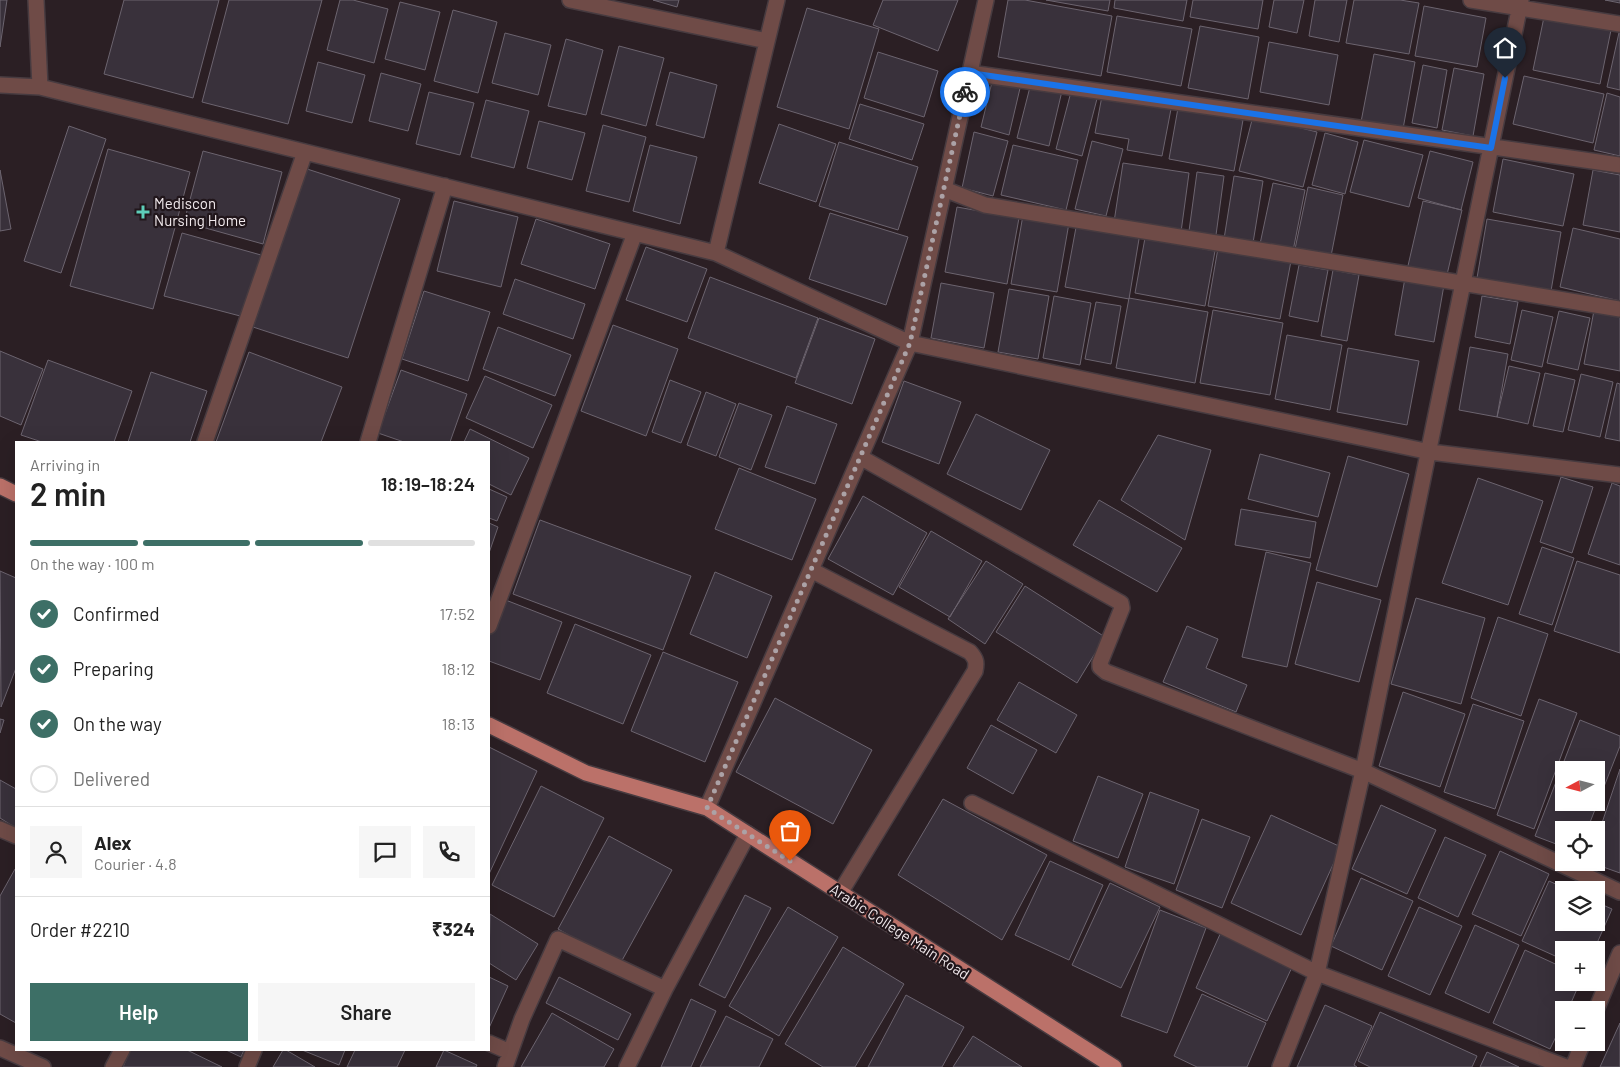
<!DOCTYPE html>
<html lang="en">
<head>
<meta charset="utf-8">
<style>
	body { margin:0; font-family:Barlow,sans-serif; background:#f6f6f6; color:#222; height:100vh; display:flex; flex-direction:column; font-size:19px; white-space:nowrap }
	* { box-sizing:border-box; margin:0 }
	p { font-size:16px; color:#767676 }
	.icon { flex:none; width:28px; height:28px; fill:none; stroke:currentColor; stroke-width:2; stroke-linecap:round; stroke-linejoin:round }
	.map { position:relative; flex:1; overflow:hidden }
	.side { position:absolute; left:15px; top:441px; width:475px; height:610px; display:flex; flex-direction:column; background:#fff; border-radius:0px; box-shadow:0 5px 20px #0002 }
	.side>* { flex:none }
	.needle { width:32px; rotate:263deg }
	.buttons { position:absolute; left:1555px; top:761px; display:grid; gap:10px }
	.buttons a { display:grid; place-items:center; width:50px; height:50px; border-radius:0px; background:#fff; box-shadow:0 5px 20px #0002; font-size:25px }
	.pin { position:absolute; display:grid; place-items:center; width:42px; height:42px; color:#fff; margin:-51px -21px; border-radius:50% 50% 50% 0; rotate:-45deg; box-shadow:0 0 5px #0007 }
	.pin .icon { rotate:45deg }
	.courier { position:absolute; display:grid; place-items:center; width:50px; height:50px; margin:-25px; border:4px solid #1a73e8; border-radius:50%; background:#fff; color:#222; box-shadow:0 1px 6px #0007 }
	.overview em { font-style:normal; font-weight:600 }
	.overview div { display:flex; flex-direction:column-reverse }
	.overview { display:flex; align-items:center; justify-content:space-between; height:85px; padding:0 15px }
	h1 { font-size:32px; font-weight:600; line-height:38px }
	.bar { display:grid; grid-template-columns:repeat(4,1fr); gap:8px 5px; align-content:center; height:60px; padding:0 15px }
	.bar i { height:6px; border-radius:4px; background:#e0e0e0 }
	.bar .active { background:#3d6f66 }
	.bar p { grid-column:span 4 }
	.line { display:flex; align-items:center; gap:12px; padding:0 15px; border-top:1px solid #e0e0e0 }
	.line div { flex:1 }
	.round { display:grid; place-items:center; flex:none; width:52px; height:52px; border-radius:0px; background:#f6f6f6 }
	ol { padding:0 15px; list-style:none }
	li { display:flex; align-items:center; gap:15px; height:55px }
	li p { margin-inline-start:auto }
	li .icon { padding:5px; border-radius:50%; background:#3d6f66; color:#fff; stroke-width:4 }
	li:last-child { color:#767676 }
	li i { width:28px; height:28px; border:2px solid #e0e0e0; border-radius:50% }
	.button { display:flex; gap:10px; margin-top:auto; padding:10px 15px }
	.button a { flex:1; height:58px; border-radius:0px; background:#3d6f66; color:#fff; font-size:20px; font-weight:600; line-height:58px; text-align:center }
	.button a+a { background:#f6f6f6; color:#222 }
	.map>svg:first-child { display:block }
	.building { fill:#39313b; stroke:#6c646f; fill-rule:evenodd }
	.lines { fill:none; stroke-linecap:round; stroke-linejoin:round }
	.minor-casing { stroke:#473b40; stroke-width:18 }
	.major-casing { stroke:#473b40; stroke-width:18 }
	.minor { stroke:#6f4b47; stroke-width:15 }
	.major { stroke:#bb7169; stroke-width:15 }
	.done { stroke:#aca2a6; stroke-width:5; stroke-dasharray:0 9 }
	.route { stroke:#1a73e8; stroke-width:6 }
	.poi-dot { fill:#5dceb9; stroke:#21161b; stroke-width:2 }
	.labels { text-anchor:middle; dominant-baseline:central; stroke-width:4.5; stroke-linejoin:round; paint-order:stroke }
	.poi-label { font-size:15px; fill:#f1e9ec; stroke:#21161b; text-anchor:start }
	.street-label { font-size:15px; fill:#f1e9ec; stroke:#21161b }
</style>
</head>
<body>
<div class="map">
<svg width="1620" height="1067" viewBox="0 0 1620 1067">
	<rect width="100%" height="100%" fill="#2b1f24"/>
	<!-- building -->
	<path class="building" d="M0,0h7l-7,47z
		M124,0h95l-26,98 -89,-24z
		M229,0h93l-34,124 -86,-22z
		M340,0h13l35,9 -14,54 -47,-13z
		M653,0h26l-2,7z
		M883,0h75l-20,51 -65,-26z
		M1008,0h17l87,16 -11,60 -103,-19z
		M1046,0h64l-2,11z
		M1115,0h72l-4,21 -69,-13z
		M1193,0h70l-5,29 -68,-12z
		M1274,0h30l-7,33 -28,-6z
		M1315,0h32l-8,42 -30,-6z
		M1354,0h46l19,3 -10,51 -63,-11z
		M1605,0h15v3z
		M400,2l40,10 -15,58 -40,-11z
		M1424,6l62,12 -9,49 -62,-11z
		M807,8l72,21 -30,100 -72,-22z
		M453,10l44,12 -19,71 -44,-12z
		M1117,16l75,13 -11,57 -74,-14z
		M1544,17l67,13 -11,54 -67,-14z
		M1200,26l59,11 -11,62 -60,-11z
		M1620,28v62l-13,-3z
		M505,33l46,12 -13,50 -46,-12z
		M566,39l37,11 -17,65 -38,-9z
		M1269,42l69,13 -9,50 -69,-13z
		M619,46l45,12 -18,68 -45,-12z
		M878,52l60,19 -14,46 -60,-19z
		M1374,54l41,8 -12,67 -42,-7z
		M318,62l47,13 -13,48 -46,-12z
		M1423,65l24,5 -10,58 -25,-5z
		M1454,68l30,6 -11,62 -31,-6z
		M670,72l47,13 -13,53 -48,-13z
		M381,73l40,11 -13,47 -39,-10z
		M1524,76l80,18 -11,49 -80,-19z
		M993,78l28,6 -12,51 -28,-8z
		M1031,83l31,8 -13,55 -32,-8z
		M1072,88l26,7 -16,61 -26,-7z
		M429,92l45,11 -14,52 -44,-11z
		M1607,93l13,4v59l-26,-6z
		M1102,96l69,13 -9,47 -35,-6 2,-11 -34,-6z
		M486,100l43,11 -15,57 -43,-11z
		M860,104l64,20 -12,36 -63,-21z
		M1178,108l65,12 -9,51 -65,-12z
		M1253,116l64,16 -14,55 -64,-16z
		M539,121l46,12 -13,47 -45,-12z
		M779,124l57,20 -20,58 -57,-19z
		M603,125l43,12 -17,65 -43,-11z
		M69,126l37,13 -45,134 -37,-12z
		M974,132l34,9 -15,55 -31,-8z
		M1325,133l33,9 -13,52 -33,-9z
		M1364,140l59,15 -14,52 -59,-15z
		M1092,141l31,8 -17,67 -31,-7z
		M839,142l79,25 -20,63 -79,-24z
		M650,145l47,12 -17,67 -47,-13z
		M1013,145l65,15 -12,50 -65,-15z
		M108,149l82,23 -37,137 -83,-23z
		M203,151l79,21 -19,72 -79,-22z
		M1430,151l43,11 -12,48 -43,-12z
		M1503,159l71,15 -11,52 -70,-14z
		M1123,163l66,10 -8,59 -67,-10z
		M304,168l96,31 -52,159 -95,-31z
		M0,170l11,59 -11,2z
		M1593,170l27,5v57l-37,-7z
		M1197,172l27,4 -8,59 -27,-4z
		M1234,176l29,5 -10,62 -29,-4z
		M1273,183l32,7 -12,61 -33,-7z
		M1308,187l35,8 -12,61 -36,-7z
		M454,201l64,16 -17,70 -64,-16z
		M1423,201l39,9 -16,69 -39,-9z
		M957,207l62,11 -12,66 -62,-12z
		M830,213l78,24 -22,68 -77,-26z
		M1023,215l46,8 -12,69 -46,-8z
		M536,219l74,25 -15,45 -74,-25z
		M1487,219l74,13 -10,59 -74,-13z
		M1077,222l63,11 -11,66 -64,-12z
		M1573,228l47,11v62l-60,-14z
		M182,233l79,22 -17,62 -80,-21z
		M1145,238l70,13 -10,55 -70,-13z
		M646,247l61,22 -20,53 -61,-22z
		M1218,248l73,13 -11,58 -72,-13z
		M1299,265l29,5 -10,52 -29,-6z
		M1333,270l26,5 -12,66 -26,-5z
		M710,277l108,41 -22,60 -108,-40z
		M1405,278l39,7 -10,57 -39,-7z
		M515,279l70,25 -12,35 -70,-25z
		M941,283l53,10 -10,55 -53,-10z
		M1009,289l40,7 -11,63 -40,-7z
		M424,291l66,21 -22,69 -66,-22z
		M1054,296l37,7 -11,62 -37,-7z
		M1482,296l36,6 -8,42 -35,-7z
		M1129,298l79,14 -13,71 -79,-15z
		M1096,302l25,4 -10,58 -26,-5z
		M1595,305l25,4v62l-36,-7z
		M1213,310l70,13 -13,72 -70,-12z
		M1522,310l31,7 -11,50 -31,-7z
		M1559,311l31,7 -12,52 -31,-7z
		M819,318l56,21 -23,65 -57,-21z
		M613,325l65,24 -32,87 -65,-25z
		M498,327l73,28 -16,41 -72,-27z
		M1287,335l55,10 -12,65 -55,-11z
		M1470,347l38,7 -11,63 -38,-7z
		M1348,348l71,13 -12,64 -70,-13z
		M0,351l43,18 -22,56 -21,-9z
		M249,352l93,35 -21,55h-105z
		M48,360l84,31 -18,51h-72l-21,-7z
		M1509,366l31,7 -12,51 -31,-7z
		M401,370l66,24 -17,48h-46l-26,-9z
		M151,372l56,19 -17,51h-62z
		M1545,373l30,7 -12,52 -30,-6z
		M1581,374l32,8 -13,55 -32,-7z
		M485,376l67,29 -19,43 -67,-30z
		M670,380l31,12 -20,51 -29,-11z
		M904,381l57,21 -22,62 -57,-22z
		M1617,383l3,1v57l-15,-3z
		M706,392l30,12 -20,52 -29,-11z
		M739,403l33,12 -21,55 -32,-13z
		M787,406l50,18 -22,60 -50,-17z
		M976,414l74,36 -29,60 -74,-36z
		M470,429l59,29 -18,37 -22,-11v-42h-25z
		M1158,435l53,15 -26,90 -64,-40z
		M1260,454l70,19 -12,44 -70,-18z
		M1348,456l61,18 -32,113 -61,-17z
		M739,468l77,31 -24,61 -77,-31z
		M1561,477l32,10 -21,66 -32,-11z
		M1478,478l65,23 -35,104 -66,-22z
		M1612,483l8,3v79l-32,-11z
		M489,489l18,8 -10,24 -8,-3z
		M863,496l64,37 -34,62 -65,-36z
		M1099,500l83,48 -25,44 -84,-47z
		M1241,509l75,13 -6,36 -75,-13z
		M540,520l151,56 -28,74 -150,-56z
		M489,523l9,4 -9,26z
		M931,531l51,30 -32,56 -51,-30z
		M1542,547l32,11 -22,67 -33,-11z
		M1266,552l45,11 -24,104 -45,-10z
		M986,561l37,23 -38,60 -37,-25z
		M1577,561l43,14v78l-66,-22z
		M0,571l16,7v90l-15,39z
		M715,572l57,24 -25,62 -57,-24z
		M1317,582l64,18 -22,82 -64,-18z
		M1025,586l80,51 -28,46 -81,-51z
		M1416,598l69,20 -24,86 -70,-20z
		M503,599l59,23 -22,58 -51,-19v-24z
		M1498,617l50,17 -27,82 -50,-18z
		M575,624l76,31 -28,69 -76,-31z
		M1187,626l31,13 -12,29 41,17 -11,27 -73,-30z
		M663,652l75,30 -33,80 -74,-31z
		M1019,682l58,33 -21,38 -59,-33z
		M1403,692l62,22 -25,73 -61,-21z
		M775,698l97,52 -39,74 -97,-52z
		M1539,699l38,14 -43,116 -37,-14z
		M1473,704l51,17 -29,88 -51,-17z
		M0,719l4,1 -4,13z
		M1580,720l40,16v10l-33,84h-23v17l-29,-11zM1564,770h32v32h-32z
		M991,725l46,25 -24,44 -46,-26z
		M489,747l48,24 -48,103z
		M1620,769v104l-31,-11h7v-21z
		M1098,776l45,18 -25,64 -45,-17z
		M0,780l16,9v39l-16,-10z
		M541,786l63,32 -50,99 -62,-32z
		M1150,792l49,18 -25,74 -49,-17z
		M943,799l104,56 -45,85 -104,-65z
		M1381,805l55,25 -29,64 -55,-25z
		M1271,815l70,32 -40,88 -70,-32z
		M1202,819l48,18 -28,71 -46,-18z
		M609,836l63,34 -52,94 -62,-35z
		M1445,837l41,18 -28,62 -40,-19z
		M1500,851l49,23 -28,62 -49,-22z
		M1050,861l53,24 -34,75 -54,-25z
		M15,869l1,1v153l-16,-9v-118z
		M1361,878l52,23 -31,69 -51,-24z
		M1549,881l20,9h-5v32h32v-20l16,7 -18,41h-30v10l-42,-19z
		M1110,883l50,24 -39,81 -49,-23z
		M745,895l26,13 -46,90 -26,-13z
		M788,907l50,30 -59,99 -50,-30z
		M1419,907l43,19 -32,69 -42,-19z
		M1160,910l46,18 -39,105 -46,-17z
		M490,914l48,30 -22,36 -27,-17z
		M1475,925l44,20 -30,68 -44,-20z
		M1221,932l72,33 -26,56 -71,-33z
		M843,947l61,37 -49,83h-32l-38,-23z
		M1525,950l39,18v14h16l-12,28h-4v10l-14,29 -57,-26z
		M489,977l19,9 -19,42z
		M559,977l72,37 -13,26 -72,-37z
		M1202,994l64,29 -19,44h-50l-23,-11z
		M906,995l58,32 -22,40h-74z
		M691,999l25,12 -25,56h-30z
		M1325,1005l47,21 -18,39 3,2h-60z
		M1380,1012l97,44 -5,11h-102l-12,-6z
		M552,1013l62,36 -10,18h-83z
		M726,1016l47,23 -14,28h-59z
		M1620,1023v44h-20z
		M973,1036l49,31h-69z
		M130,1050h57l35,17h-99z
		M226,1050h18l-3,7z
		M283,1050h3l29,17h-42z
		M302,1050h43l-6,15z
		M355,1050h50l-8,17h-50z
		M444,1050l33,15 -1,2h-40z
		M1487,1052l32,15h-39z"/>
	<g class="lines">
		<!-- minor casing -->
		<g class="minor-casing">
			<path id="minor" d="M570,0l197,41
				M1471,0l149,24
				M970,73l650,92
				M0,85l40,2 -4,-87
				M40,87l676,166 194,90 520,109 190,23
				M944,189l41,16 635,104
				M716,253l61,-253
				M205,442l100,-290
				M368,442l77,-256
				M860,457l261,146 1,5 -22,55v4l6,5 257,99 257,121
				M811,570l159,82c6,7 7,10 5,19l-135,222
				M489,626l146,-393
				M972,803l345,170 249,94
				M707,808l203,-465 76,-343
				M0,829l16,7
				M1596,1010l24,-57
				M489,1043l21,9
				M0,1048l43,19
				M113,1067l9,-17
				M247,1067l7,-17
				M505,1067l17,-48 36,-80 107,50 83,-155
				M627,1067l38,-78
				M1280,1067l37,-94 46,-202 158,-771
				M1573,1067l10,-25"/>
		</g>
		<!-- major casing -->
		<g class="major-casing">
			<path id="major" d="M0,486l16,8
				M489,725l97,48 121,35 407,259"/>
		</g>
		<!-- minor -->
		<use href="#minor" class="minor"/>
		<!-- major -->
		<use href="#major" class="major"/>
	</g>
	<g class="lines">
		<!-- done -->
		<path class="done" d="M790,861l-83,-53 203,-465 55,-251"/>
		<!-- route -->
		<path class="route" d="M965,92l5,-19 521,75 14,-70"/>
	</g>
	<!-- markers -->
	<path class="poi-dot" d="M140.5 204.5h5v5h5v5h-5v5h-5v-5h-5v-5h5z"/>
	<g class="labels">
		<!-- poi labels -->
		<g class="poi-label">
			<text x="154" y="203">Mediscon<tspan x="154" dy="17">Nursing Home</tspan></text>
		</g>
		<!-- street labels -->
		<g class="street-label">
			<text transform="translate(900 931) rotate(33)">Arabic College Main Road</text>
		</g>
	</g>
</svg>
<div class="buttons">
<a><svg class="needle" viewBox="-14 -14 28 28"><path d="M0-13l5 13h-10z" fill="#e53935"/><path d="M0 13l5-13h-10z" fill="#767676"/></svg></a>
<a><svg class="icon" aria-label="locate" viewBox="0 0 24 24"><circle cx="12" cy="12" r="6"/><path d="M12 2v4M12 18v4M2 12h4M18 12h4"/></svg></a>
<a><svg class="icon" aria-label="layers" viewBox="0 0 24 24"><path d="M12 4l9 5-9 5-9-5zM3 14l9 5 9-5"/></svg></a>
<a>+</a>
<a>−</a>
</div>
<div class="pin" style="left:790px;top:861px;background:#ea580c"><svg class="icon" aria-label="bag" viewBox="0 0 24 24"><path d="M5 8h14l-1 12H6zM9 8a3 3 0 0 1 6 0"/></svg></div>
<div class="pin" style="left:1505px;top:78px;background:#1f2937"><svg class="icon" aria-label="home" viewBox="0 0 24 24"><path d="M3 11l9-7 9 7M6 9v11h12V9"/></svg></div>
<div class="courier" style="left:965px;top:92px"><svg class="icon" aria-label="bike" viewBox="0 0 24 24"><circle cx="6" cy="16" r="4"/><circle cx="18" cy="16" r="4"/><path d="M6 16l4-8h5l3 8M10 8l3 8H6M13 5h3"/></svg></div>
<section class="side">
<div class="overview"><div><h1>2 min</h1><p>Arriving in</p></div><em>18:19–18:24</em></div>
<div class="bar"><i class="active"></i><i class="active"></i><i class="active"></i><i></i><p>On the way · 100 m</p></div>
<ol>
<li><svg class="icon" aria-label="check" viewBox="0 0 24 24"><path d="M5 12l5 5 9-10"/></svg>Confirmed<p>17:52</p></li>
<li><svg class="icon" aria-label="check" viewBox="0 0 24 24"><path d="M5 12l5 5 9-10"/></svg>Preparing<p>18:12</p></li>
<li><svg class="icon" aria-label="check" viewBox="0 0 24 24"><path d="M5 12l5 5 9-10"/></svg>On the way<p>18:13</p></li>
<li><i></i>Delivered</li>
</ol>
<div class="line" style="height:90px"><a class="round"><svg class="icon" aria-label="person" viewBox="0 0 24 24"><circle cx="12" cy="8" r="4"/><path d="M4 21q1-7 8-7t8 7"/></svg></a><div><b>Alex</b><p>Courier · 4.8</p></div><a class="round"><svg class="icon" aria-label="chat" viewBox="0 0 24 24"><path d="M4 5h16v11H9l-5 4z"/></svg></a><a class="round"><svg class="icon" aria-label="phone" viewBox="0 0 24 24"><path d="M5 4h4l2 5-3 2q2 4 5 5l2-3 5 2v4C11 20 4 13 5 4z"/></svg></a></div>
<div class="line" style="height:65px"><div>Order #2210</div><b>₹324</b></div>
<div class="button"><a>Help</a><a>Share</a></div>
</section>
</div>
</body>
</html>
